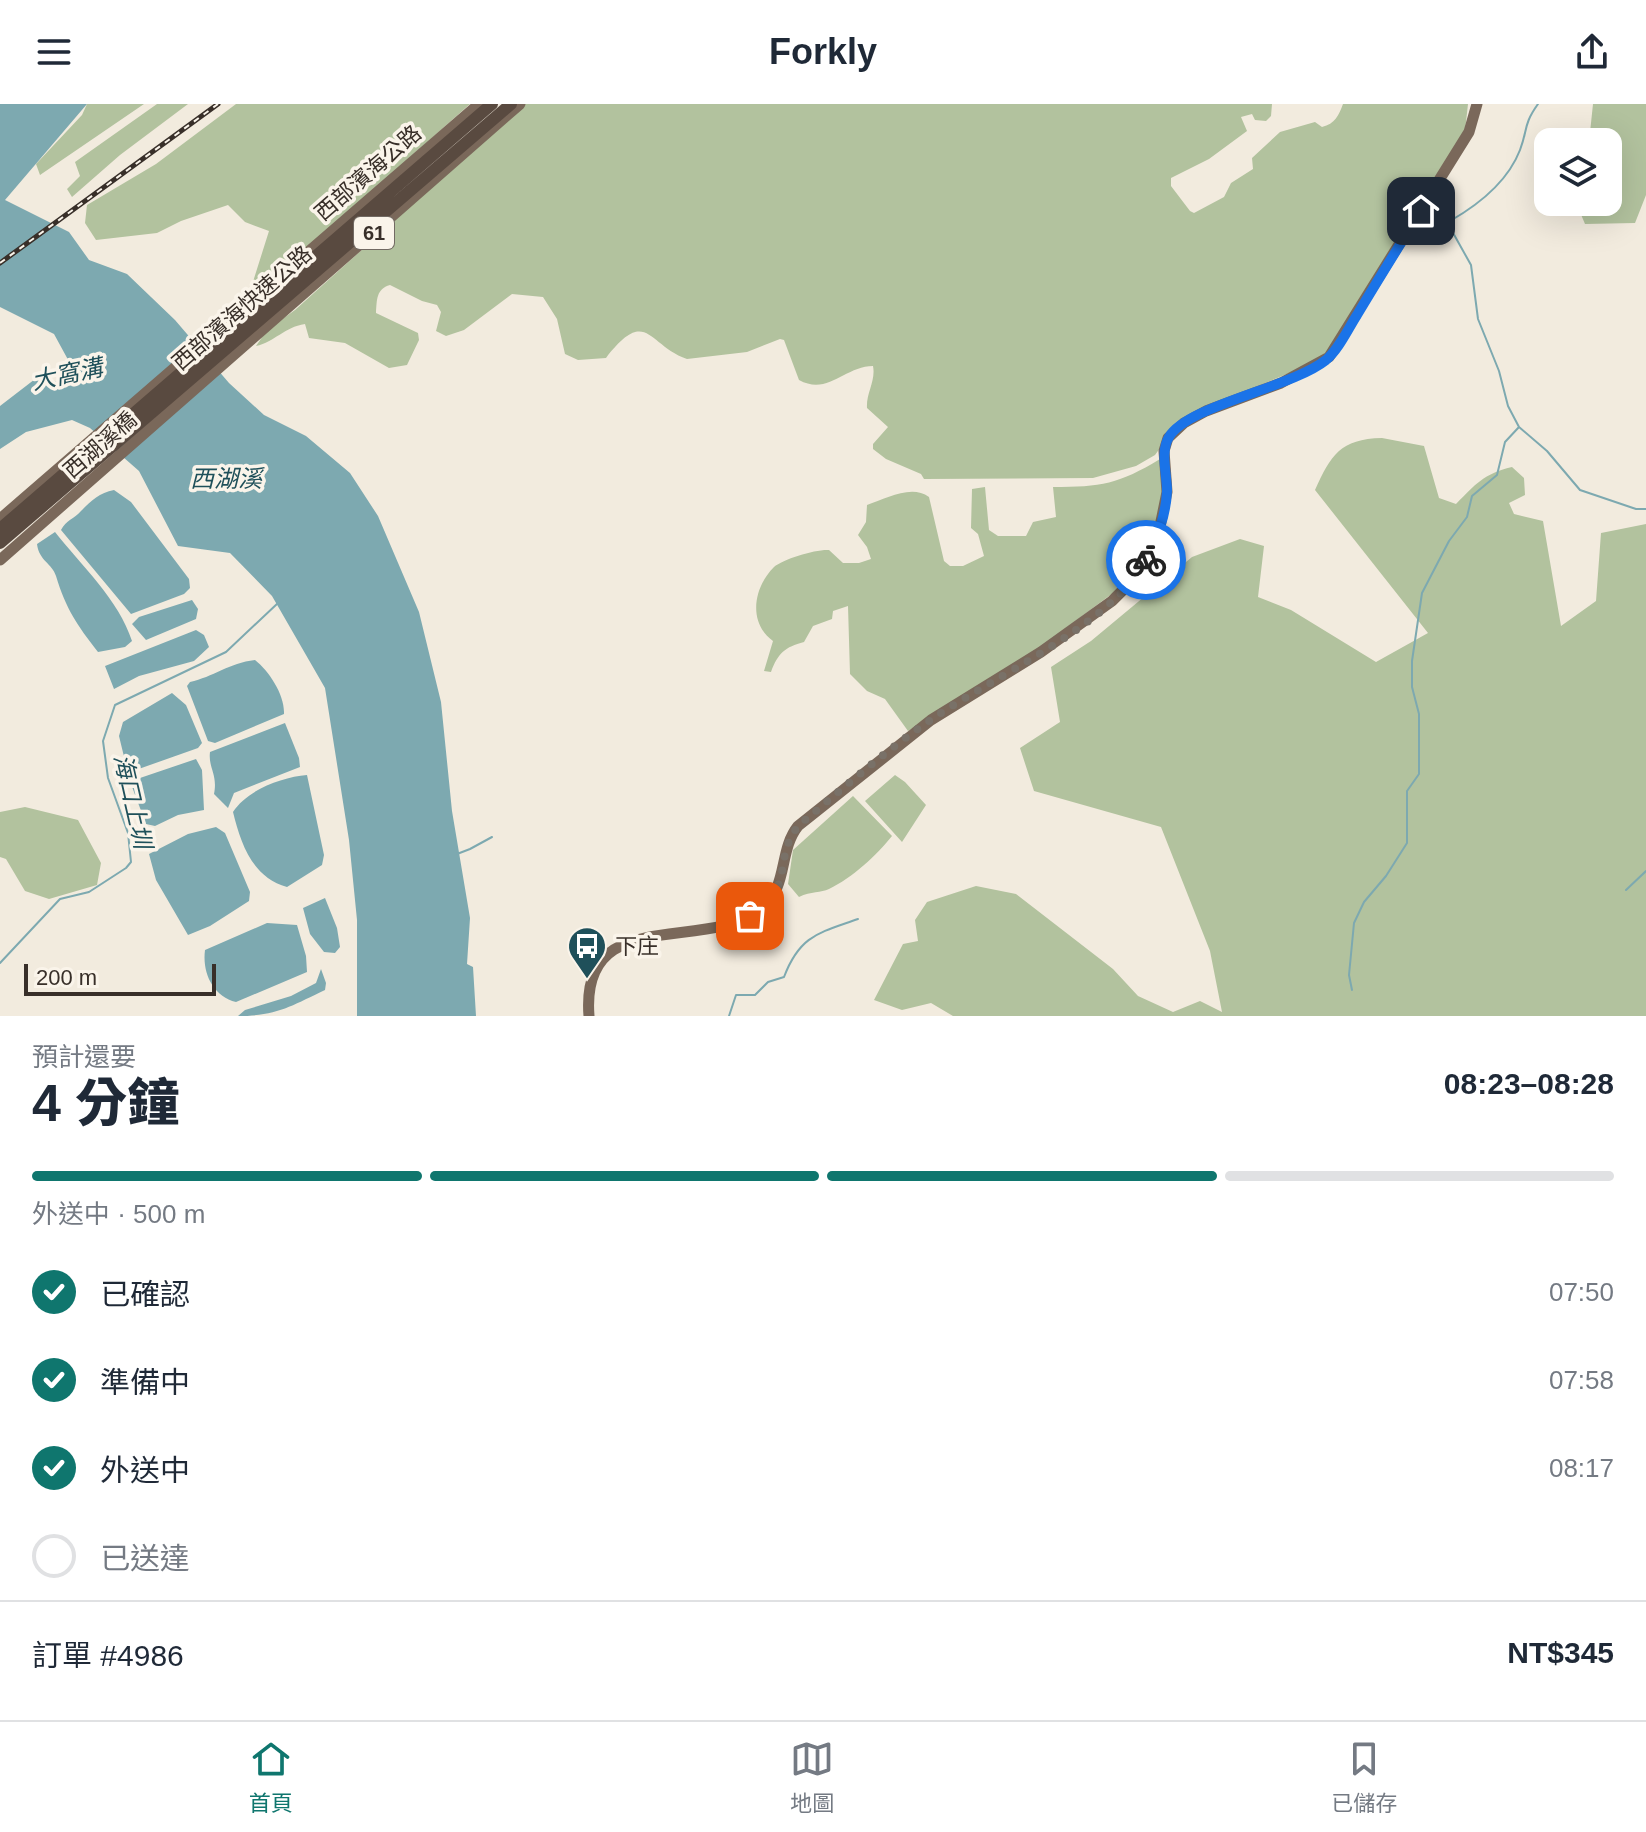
<!DOCTYPE html>
<html lang="zh-TW">
<head>
<meta charset="utf-8">
<style>
	body { margin:0; font-family:Arial,"Noto Sans TC",sans-serif; background:#f2f2f3; color:#1f2937; height:100vh; display:flex; flex-direction:column; font-size:30px; white-space:nowrap }
	* { box-sizing:border-box; margin:0 }
	p { font-size:26px; color:#747a83 }
	.icon { flex:none; width:44px; height:44px; fill:none; stroke:currentColor; stroke-width:2; stroke-linecap:round; stroke-linejoin:round }
	.map { position:relative; height:912px; overflow:hidden }
	.details { display:flex; flex-direction:column; background:#fff; flex:1 }
	.details>* { flex:none }
	.buttons { position:absolute; left:1534px; top:24px; display:grid; gap:16px }
	.buttons a { display:grid; place-items:center; width:88px; height:88px; border-radius:16px; background:#fff; box-shadow:0 8px 32px #0002; font-size:40px }
	.scale { position:absolute; left:24px; bottom:20px; width:192px; box-sizing:border-box; padding-left:8px; border:4px solid #382f29; border-top:0; font-size:22px; line-height:28px; white-space:nowrap; color:#382f29; -webkit-text-stroke:6px #faf4ea; paint-order:stroke }
	.pin { position:absolute; display:grid; place-items:center; width:68px; height:68px; color:#fff; margin:-34px; border-radius:16px; box-shadow:0 4px 12px #0006 }
	.courier { position:absolute; display:grid; place-items:center; width:80px; height:80px; margin:-40px; border:6px solid #1a73e8; border-radius:50%; background:#fff; color:#222; box-shadow:0 2px 10px #0007 }
	.head em { font-style:normal; font-weight:800 }
	.head div { display:flex; flex-direction:column-reverse }
	.head { display:flex; align-items:center; justify-content:space-between; height:136px; padding:0 32px }
	h1 { font-size:52px; font-weight:800; line-height:60px }
	.bar { display:grid; grid-template-columns:repeat(4,1fr); gap:12px 8px; align-content:center; height:96px; padding:0 32px }
	.bar i { height:10px; border-radius:6px; background:#e0e1e3 }
	.bar .selected { background:#0f766e }
	.bar p { grid-column:span 4 }
	.line { display:flex; align-items:center; gap:20px; padding:0 32px; border-top:2px solid #e0e1e3 }
	.line div { flex:1 }
	ol { padding:0 32px; list-style:none }
	li { display:flex; align-items:center; gap:24px; height:88px }
	li p { margin-inline-start:auto }
	li .icon { padding:8px; border-radius:50%; background:#0f766e; color:#fff; stroke-width:4 }
	li:last-child { color:#747a83 }
	li i { width:44px; height:44px; border:4px solid #e0e1e3; border-radius:50% }
	header { display:flex; justify-content:space-between; align-items:center; height:104px; padding:0 32px; background:#fff; font-size:36px; font-weight:800 }
	.tab-bar { display:flex; justify-content:space-around; align-items:center; height:112px; border-top:2px solid #e0e1e3; background:#fff; font-size:22px; color:#747a83 }
	.tab-bar a { display:grid; justify-items:center; gap:4px }
	.tab-bar .selected { color:#0f766e }
	.map>svg:first-child { display:block }
	.green { fill:#b2c29e }
	.water { fill:#7da9b0 }
	.lines { fill:none; stroke-linecap:round; stroke-linejoin:round }
	.stream { stroke:#7da9b0; stroke-width:2 }
	.major { stroke:#7a685a; stroke-width:11 }
	.highway { stroke:#594a40; stroke-width:12 }
	.rail-casing { stroke:#382f29; stroke-width:5 }
	.rail { stroke:#faf4ea; stroke-width:2; stroke-dasharray:6; stroke-linecap:butt }
	.done { stroke:#797168; stroke-width:8; stroke-dasharray:0 14.4 }
	.route { stroke:#1a73e8; stroke-width:10 }
	.labels { text-anchor:middle; dominant-baseline:central; stroke-width:7; stroke-linejoin:round; paint-order:stroke }
	.shield { fill:#faf4ea; stroke:#726a63; stroke-width:2 }
	.shield-label { font-size:20px; font-weight:bold; fill:#382f29 }
	.street-label { font-size:22px; fill:#382f29; stroke:#faf4ea }
	.poi-label { font-size:22px; fill:#382f29; stroke:#faf4ea; text-anchor:start }
	.water-label { font-size:24px; font-style:italic; fill:#1f505a; stroke:#faf4ea }
</style>
</head>
<body>
<header><svg class="icon" aria-label="menu" viewBox="0 0 24 24"><path d="M4 6h16M4 12h16M4 18h16"/></svg>Forkly<svg class="icon" aria-label="share" viewBox="0 0 24 24"><path d="M12 15V3M7 8l5-5 5 5M5 13v7h14v-7"/></svg></header>
<div class="map">
<svg width="1646" height="912" viewBox="0 0 1646 912">
	<rect width="100%" height="100%" fill="#f2ebde"/>
	<!-- green -->
	<path class="green" d="M87,0h57l-104,71 -4,-11 46,-49z
		M157,0h31l-68,51 -48,42 -5,-8 13,-13 -5,-14z
		M236,0h234l-197,175 -22,9 18,-57 -24,-9 -17,-17 -47,16 -24,12 -61,7 -11,-17 2,-18 69,-41z
		M524,0h748l-1,12 -5,5 -11,-1 -3,-6 -11,3 6,14 -38,28 -38,19v8l19,25 4,2 30,-16 7,-14 22,-14 -1,-11 28,-26 35,-10 7,5c13,-3 17,-12 21,-23h125l-3,27 -131,217 -28,18 -120,50 -5,3 -26,36 -19,11 -43,12 -169,1 -3,-5 -35,-15 -13,-10v-5l15,-17 -21,-19c-1,-15 9,-27 6,-42 -28,0 -45,30 -74,14l-15,-40 -4,-1 -33,13 -60,7c-39,-13 -40,-54 -81,-1l-28,2 -13,-6 -8,-35 -14,-22 -31,-3 -48,36 -18,6 -10,-5 5,-19 -4,-7 -15,-4 -32,-16c-14,4 -13,15 -14,28l42,20 1,7 -12,25 -18,3 -44,-25 -36,-5 -4,-14c-21,3 -30,18 -49,22l11,-16 28,-20z
		M1593,0h53v91l-11,28 -50,1 -8,-19 1,-3h30v-60h-19z
		M1382,334l42,8 15,52 17,6c20,-20 27,-30 56,-37l12,11 1,17 -16,8 5,11 29,7 18,105 35,-25 5,-68 45,-9v492h-693l-22,-13 -29,7 -28,-10 29,-56 15,-3 -3,-21 12,-18 49,-16 40,8 97,75 25,27 35,16 27,-11 22,11 -12,-61 -49,-124 -127,-36 -14,-43 40,-26 -9,-55 40,-26 101,-84 48,-18 24,7 -6,51 33,13 85,52 52,-29 -113,-143c16,-35 25,-51 67,-52z
		M1160,355l7,2 -10,77 -40,52 -90,67 -119,74 -23,-32 -18,-8 -17,-17 -2,-68 -15,5 -1,8 -19,7 -9,16c-19,5 -26,11 -33,30l-7,-1 9,-30c-25,-18 -20,-53 1,-74 9,-8 42,-18 55,-17l14,13h16l12,-4 -4,-12 -9,-12 8,-13 1,-17c19,-6 44,-21 62,-8l15,64 6,5h13l21,-10 -6,-22 -7,-6 1,-39 13,-2 4,43 9,6h28l7,-14 23,-5 -3,-30c48,0 66,-3 107,-28z
		M895,671l10,7 21,23 -24,37 -37,-41z
		M853,692l39,40c-15,19 -40,42 -63,53 -8,4 -18,2 -30,8l-11,-13 5,-34z
		M25,703l53,13 23,43 -4,22 -48,14 -24,-8 -19,-32 -6,-2v-45z"/>
	<!-- water -->
	<path class="water" d="M0,0h87l-82,96 64,32 20,28 38,14 48,46 54,63 35,32 42,21 44,37 28,43 41,96 22,90 11,109 18,107 -3,46 6,3 3,49h-119v-96l-8,-80 -24,-152 -53,-92 -42,-43 -52,-7 -39,-75 -49,-43 -18,-8 -46,12 -26,17v-43l39,-30 25,8 8,-17 -18,-33 -54,-27z
		M114,386l17,12 58,77 1,9 -6,6 -53,20 -70,-84c5,-10 13,-11 20,-19 10,-10 18,-18 33,-21z
		M55,428c26,33 64,68 77,109l-7,6 -27,5c-21,-27 -32,-43 -42,-76 -4,-13 -17,-15 -19,-32z
		M192,496l6,9 -2,10 -50,21 -14,-16 7,-7z
		M196,526l8,5 5,12 -15,14 -55,15 -25,13 -9,-23z
		M255,556c14,11 30,35 29,54l-69,29 -7,-2 -21,-55 3,-4c23,-5 39,-19 65,-22z
		M172,589l14,12 16,38 -4,5 -65,23 -6,-2 -8,-33 4,-14z
		M285,619l14,35 1,9 -66,26 -6,15 -14,-14c4,-20 -6,-26 -4,-42z
		M196,655l6,11 2,40 -26,5 -23,11 -9,-2 -15,-40 9,-6z
		M307,671l17,80 -2,10 -35,22c-35,-10 -46,-43 -54,-75 14,-22 49,-35 74,-37z
		M216,723l9,6 25,59 -1,9 -39,25 -22,9 -32,-55 -7,-26 39,-20z
		M325,794l12,30 3,19 -5,6 -11,-1 -14,-18 -7,-26z
		M267,819l30,2 9,31 1,16 -71,30c-23,-6 -34,-29 -31,-52z
		M321,865l5,14 -1,7c-34,16 -48,26 -87,26l7,-6 46,-14 25,-13z"/>
	<g class="lines">
		<!-- stream -->
		<path class="stream" d="M1538,0c-15,21 -10,25 -18,46 -12,31 -42,55 -70,71l2,10 19,34 7,54 21,52 9,35 11,21 28,24 33,39 56,19h10
			M457,750l13,-5 22,-12
			M1626,786l20,-19
			M0,859l60,-64 29,-7 37,-24 5,-6 -3,-29 -20,-55 -5,-37 12,-36 111,-53 52,-49
			M1352,886l-3,-15 5,-52 10,-21 22,-26 21,-33v-52l12,-17v-60l-7,-27v-26l10,-68 27,-52 18,-24 5,-21 25,-21 8,-33 14,-15
			M729,912l7,-21h19l13,-13 16,-5c16,-42 35,-44 74,-58"/>
		<!-- major -->
		<path class="major" d="M0,415l479,-415
			M0,456l520,-456
			M589,912c-9,-113 114,-62 172,-107 28,-22 17,-58 37,-83l133,-106 110,-68 71,-51 17,-17 13,-18 16,-30 9,-44 -3,-41 4,-13 16,-15 22,-12 75,-28 48,-26 140,-225 8,-28"/>
		<!-- highway -->
		<path class="highway" d="M0,425l492,-425
			M0,439l511,-439"/>
		<!-- rail casing -->
		<g class="rail-casing">
			<path id="rail" d="M0,159l218,-159"/>
		</g>
		<!-- rail -->
		<use href="#rail" class="rail"/>
	</g>
	<g class="lines">
		<!-- done -->
		<path class="done" d="M750,812c47,-30 22,-57 48,-90 43,-36 87,-75 134,-107 59,-41 181,-95 214,-159"/>
		<!-- route -->
		<path class="route" d="M1146,456c11,-22 20,-44 21,-69 0,-16 -7,-40 2,-54 19,-32 122,-49 157,-77 13,-11 22,-31 31,-45 21,-35 42,-69 64,-104"/>
	</g>
	<!-- icons -->
	<defs>
		<g id="bus-pin" transform="scale(2)"><path d="M0 17L-7.5 6A9.5 9.5 0 1 1 7.5 6Z" fill="#1f505a" stroke="#faf4ea"/><path d="M-5-6H5V4H4V6H2V4H-2V6H-4V4H-5ZM-3.5-4V0h7V-4ZM-3.5 1.2v1.5H-2V1.2ZM2 1.2v1.5H3.5V1.2Z" fill="#fff"/></g>
	</defs>
	<g fill-rule="evenodd">
		<use href="#bus-pin" x="587" y="842"/>
	</g>
	<g class="labels">
		<!-- shield labels -->
		<rect class="shield" x="354" y="113" width="40" height="32" rx="6"/>
		<g class="shield-label">
			<text x="374" y="129">61</text>
		</g>
		<!-- street labels -->
		<g class="street-label">
			<text transform="translate(368 69) rotate(-41)">西部濱海公路</text>
			<text transform="translate(242 204) rotate(-41)">西部濱海快速公路</text>
			<text transform="translate(100 341) rotate(-41)">西湖溪橋</text>
		</g>
		<!-- poi labels -->
		<g class="poi-label">
			<text x="615" y="842">下庄</text>
		</g>
		<!-- water labels -->
		<g class="water-label">
			<text transform="translate(67 270) rotate(-12)">大窩溝</text>
			<text x="226" y="374">西湖溪</text>
			<text transform="translate(133 697) rotate(77)">海口上圳</text>
		</g>
	</g>
</svg>
<div class="buttons">
<a><svg class="icon" aria-label="layers" viewBox="0 0 24 24"><path d="M12 4l9 5-9 5-9-5zM3 14l9 5 9-5"/></svg></a>
</div>
<div class="scale">200 m</div>
<div class="pin" style="left:750px;top:812px;background:#ea580c"><svg class="icon" aria-label="bag" viewBox="0 0 24 24"><path d="M5 8h14l-1 12H6zM9 8a3 3 0 0 1 6 0"/></svg></div>
<div class="pin" style="left:1421px;top:107px;background:#1f2937"><svg class="icon" aria-label="home" viewBox="0 0 24 24"><path d="M3 11l9-7 9 7M6 9v11h12V9"/></svg></div>
<div class="courier" style="left:1146px;top:456px"><svg class="icon" aria-label="bike" viewBox="0 0 24 24"><circle cx="6" cy="16" r="4"/><circle cx="18" cy="16" r="4"/><path d="M6 16l4-8h5l3 8M10 8l3 8H6M13 5h3"/></svg></div>
</div>
<section class="details">
<div class="head"><div><h1>4 分鐘</h1><p>預計還要</p></div><em>08:23–08:28</em></div>
<div class="bar"><i class="selected"></i><i class="selected"></i><i class="selected"></i><i></i><p>外送中 · 500 m</p></div>
<ol>
<li><svg class="icon" aria-label="check" viewBox="0 0 24 24"><path d="M5 12l5 5 9-10"/></svg>已確認<p>07:50</p></li>
<li><svg class="icon" aria-label="check" viewBox="0 0 24 24"><path d="M5 12l5 5 9-10"/></svg>準備中<p>07:58</p></li>
<li><svg class="icon" aria-label="check" viewBox="0 0 24 24"><path d="M5 12l5 5 9-10"/></svg>外送中<p>08:17</p></li>
<li><i></i>已送達</li>
</ol>
<div class="line" style="height:104px"><div>訂單 #4986</div><b>NT$345</b></div>
</section>
<nav class="tab-bar">
<a class="selected"><svg class="icon" aria-label="home" viewBox="0 0 24 24"><path d="M3 11l9-7 9 7M6 9v11h12V9"/></svg>首頁</a>
<a><svg class="icon" aria-label="map" viewBox="0 0 24 24"><path d="M3 6l6-2 6 2 6-2v14l-6 2-6-2-6 2zM9 4v14M15 6v14"/></svg>地圖</a>
<a><svg class="icon" aria-label="saved" viewBox="0 0 24 24"><path d="M7 4h10v16l-5-4-5 4z"/></svg>已儲存</a>
</nav>
</body>
</html>
